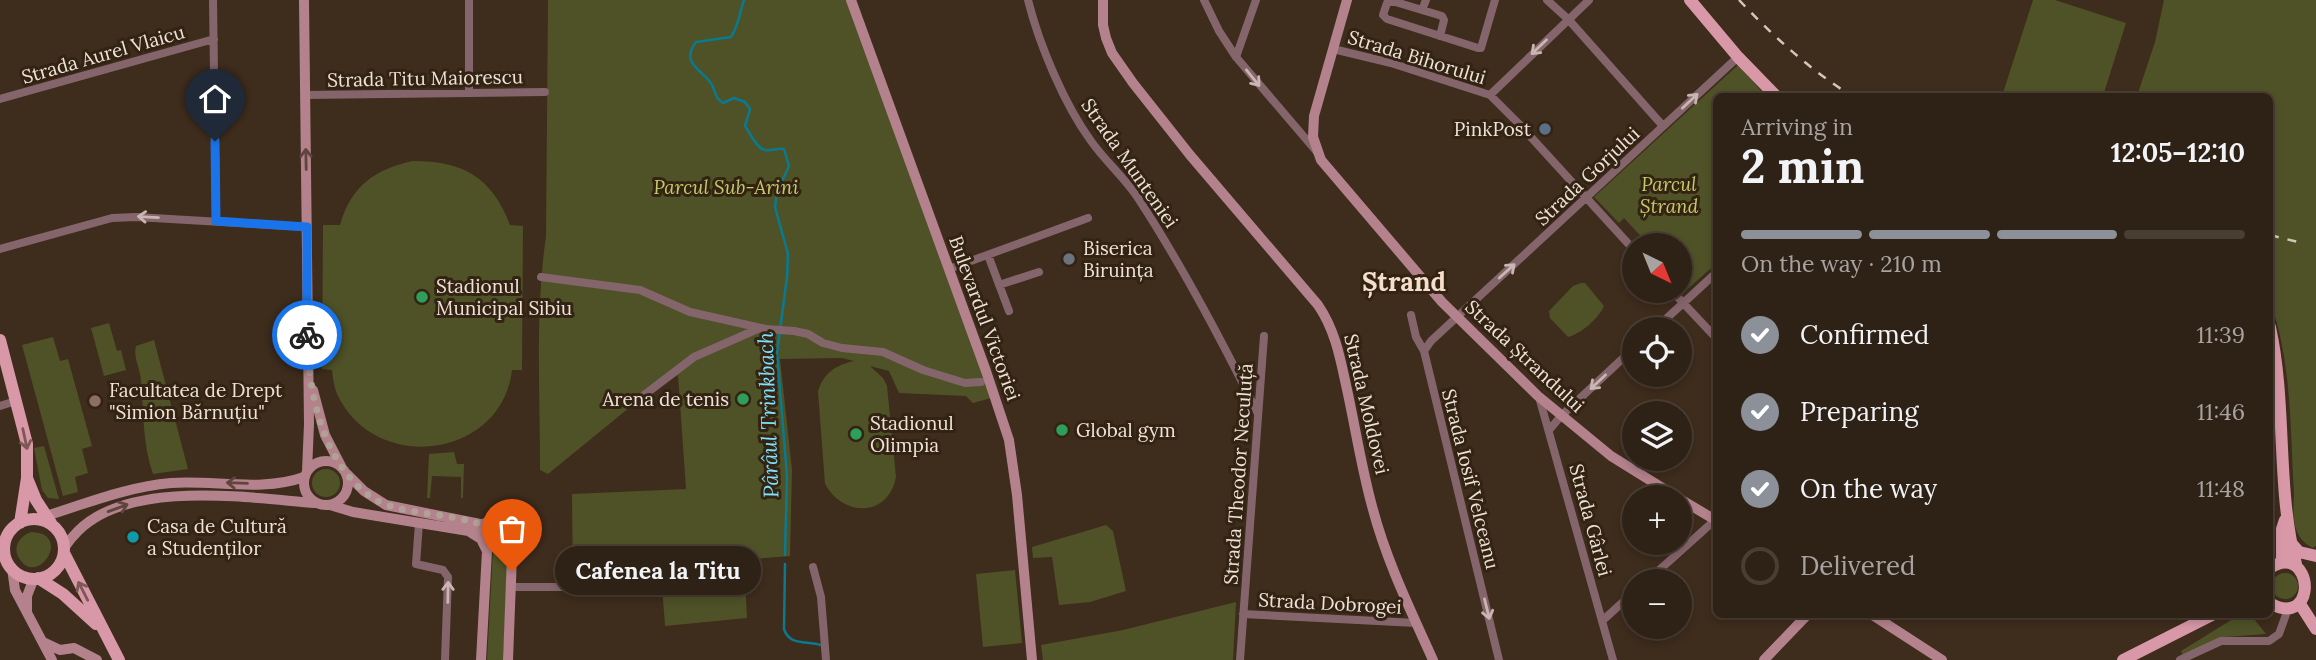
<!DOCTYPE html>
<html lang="en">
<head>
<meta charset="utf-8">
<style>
	body { margin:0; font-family:Lora,serif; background:#3a2e22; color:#f1f3f6; height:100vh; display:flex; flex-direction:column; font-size:26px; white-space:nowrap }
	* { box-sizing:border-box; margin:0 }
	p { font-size:23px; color:#a7a3a0 }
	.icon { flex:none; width:38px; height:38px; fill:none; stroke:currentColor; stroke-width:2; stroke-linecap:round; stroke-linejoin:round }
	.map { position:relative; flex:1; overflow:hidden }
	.drawer { position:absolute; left:1713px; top:93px; width:560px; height:525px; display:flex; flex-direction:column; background:#2e2115; border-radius:10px; box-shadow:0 4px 10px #0003,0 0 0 2px #493e34 }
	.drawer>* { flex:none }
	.needle { width:46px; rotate:137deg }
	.fabs { position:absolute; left:1622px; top:233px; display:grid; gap:14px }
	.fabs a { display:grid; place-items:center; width:70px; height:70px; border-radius:50%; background:#2e2115; box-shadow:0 4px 10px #0003,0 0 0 2px #493e34; font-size:35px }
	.pin { position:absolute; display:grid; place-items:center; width:60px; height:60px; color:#fff; margin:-72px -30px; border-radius:50% 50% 50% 0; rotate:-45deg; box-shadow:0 0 7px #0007 }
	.pin .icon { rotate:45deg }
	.courier { position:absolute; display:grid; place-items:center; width:70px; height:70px; margin:-35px; border:5px solid #1a73e8; border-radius:50%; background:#fff; color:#222; box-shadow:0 2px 9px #0007 }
	.bubble { position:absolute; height:49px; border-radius:24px; background:#2e2115; box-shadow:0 4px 10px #0003,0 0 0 2px #493e34; font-size:23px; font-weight:700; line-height:49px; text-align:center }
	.summary em { font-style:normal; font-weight:700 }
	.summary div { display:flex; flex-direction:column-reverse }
	.summary { display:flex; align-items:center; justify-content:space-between; height:119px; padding:0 28px }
	h1 { font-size:46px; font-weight:700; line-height:52px }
	.bar { display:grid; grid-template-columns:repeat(4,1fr); gap:10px 7px; align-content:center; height:84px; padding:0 28px }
	.bar i { height:9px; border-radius:5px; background:#493e34 }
	.bar .on { background:#8c9099 }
	.bar p { grid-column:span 4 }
	ol { padding:0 28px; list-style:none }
	li { display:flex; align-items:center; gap:21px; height:77px }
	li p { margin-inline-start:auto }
	li .icon { padding:7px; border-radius:50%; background:#8c9099; color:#fff; stroke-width:4 }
	li:last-child { color:#a7a3a0 }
	li i { width:38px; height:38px; border:4px solid #493e34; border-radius:50% }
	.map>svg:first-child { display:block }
	.green { fill:#4f5227 }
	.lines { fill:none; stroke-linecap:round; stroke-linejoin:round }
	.stream { stroke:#0a7a8f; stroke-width:2.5 }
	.street { stroke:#85656c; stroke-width:8 }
	.secondary { stroke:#b4828d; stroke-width:10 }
	.primary { stroke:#d898a7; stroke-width:12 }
	.rail { stroke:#d3c6bb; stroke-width:2.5; stroke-dasharray:9 9; stroke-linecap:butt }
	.oneway { stroke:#c9b6b2 }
	.oneway2 { stroke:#60443e }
	.oneway3 { stroke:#7d5856 }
	.done { stroke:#b0a296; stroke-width:7; stroke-dasharray:0 12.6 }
	.route { stroke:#1a73e8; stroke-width:9 }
	.service-dot { fill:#5c6f8a; stroke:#332313; stroke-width:2.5 }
	.worship-dot { fill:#6b7280; stroke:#332313; stroke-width:2.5 }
	.leisure-dot { fill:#2e9e5b; stroke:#332313; stroke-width:2.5 }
	.education-dot { fill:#8d6e63; stroke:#332313; stroke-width:2.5 }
	.culture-dot { fill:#0f9aa8; stroke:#332313; stroke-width:2.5 }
	.labels { text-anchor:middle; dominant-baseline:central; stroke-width:6; stroke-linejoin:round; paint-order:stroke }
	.street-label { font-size:19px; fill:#eee2d8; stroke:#332313 }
	.poi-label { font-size:19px; fill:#eee2d8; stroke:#332313; text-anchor:start }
	.park-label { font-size:19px; font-style:italic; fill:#c4ca67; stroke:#332313 }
	.water-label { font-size:21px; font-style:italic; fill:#7ee0f9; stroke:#332313 }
	.district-label { font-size:26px; font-weight:bold; fill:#f5deca; stroke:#332313 }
</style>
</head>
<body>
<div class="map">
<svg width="2316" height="660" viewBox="0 0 2316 660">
	<rect width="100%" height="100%" fill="#3e2c1c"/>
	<!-- green -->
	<path class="green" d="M548,0h303l144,397 -22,6 -7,-7 -67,-3 -10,-22 -19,-5 13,12 4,8 9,91c-8,41 -53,40 -71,7l-7,-92c5,-19 18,-27 36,-31l-12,-3 -62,1 12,111 -2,86 -132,11 -19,15 -66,1 -1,-89 114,-5 -8,-114 -43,28 -87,71 -8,-4c0,-77 -5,-157 6,-234z
		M2033,0h22l71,23 -23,73h-101z
		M2164,0h152v546l-3,2c-22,-11 -20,-33 -19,-55 -4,-64 -2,-131 -24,-192v-205h-133l18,-54z
		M1738,65l28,31h-49v167l-34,30 -3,-3v-45h-31l-25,-27 -5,5 -25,-26z
		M413,161c50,0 79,16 97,64l13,1 -1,144h-10c-10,88 -135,105 -174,26 -4,-8 -5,-18 -6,-26l-10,-1 1,-144h17c11,-39 35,-56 73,-64z
		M1581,283h4l19,23c-5,12 -23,28 -36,31l-18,-19 -1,-7 24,-25z
		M109,323l8,28 4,-1 5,20 -22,6 -13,-48z
		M53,337l7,24 8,-2 24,87 -10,3 6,24 -13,4 3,15 -15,4 -41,-151z
		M154,340l34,129 -35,5c-11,-31 -9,-62 -12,-94 -1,-12 -8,-22 -5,-34z
		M44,446l15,53 -11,-1 -6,-8 -8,-42z
		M454,452l3,12h7l-1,34h-2v-21l-29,-1 -2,22h-3l2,-44z
		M312 483a14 14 0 1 1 28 0a14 14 0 1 1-28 0Z
		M1106,525l7,6 13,60 -36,11 -31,3 -7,-48 -19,1 -1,-11z
		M31,532c43,1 6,57 -12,26 -7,-11 1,-22 12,-26z
		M498,545h5l6,5 -6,110h-16l6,-110z
		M1015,570l7,73 -39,4 -7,-73z
		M741,573l4,5 2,40 -82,8 -3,-40 12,-9z
		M2272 586a13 13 0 1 1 26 0a13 13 0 1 1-26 0Z
		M1236,602l-3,58h-190l-2,-15 82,-15z
		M2250,614l16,20 -40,3 -43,19 -2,-5 55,-34z"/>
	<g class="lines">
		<!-- stream -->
		<path class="stream" d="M744,0c-5,14 -5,25 -13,37l-35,5c-17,22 8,28 16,43 4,8 3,13 11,18l11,-5 11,4 5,7 -5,17c5,7 12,23 20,24 7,1 12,-2 19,-1l5,17 -12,26 -2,15 13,47 -1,23 -10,76 10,123 -2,79
			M785,564l-1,65c6,18 23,11 37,16"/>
		<!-- street -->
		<path class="street" d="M213,0l3,221
			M1028,0c11,44 36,104 63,141 14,20 34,37 47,57 45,69 83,141 119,214
			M1204,0l15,31 17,26 81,95
			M1547,0l21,19 95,107
			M1422,10l4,-10
			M1440,36l4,-16 -2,-4 -50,-15 -5,2 -4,12 4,4 91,29h3l14,-48
			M1333,49l58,14 99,32 29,29 115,126
			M1236,57l20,-57
			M469,92v-92
			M305,95l240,-3
			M1490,95l99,-95
			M0,99l214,-60
			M0,249l112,-31 24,-1 171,10
			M988,255l21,56
			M949,269l139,-51
			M541,277l99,13 50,22 76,17 28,2 14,3 15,9 19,5 41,4 40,18 42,13 16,-1
			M999,285l40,-13
			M1671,290l46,49
			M1411,315l5,22 8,14
			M1655,329l62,-57
			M1539,397l74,263
			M635,402l59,-45 66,-29
			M0,406l16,-5
			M1550,429l11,-13 73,-68
			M419,523l-3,41 27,6 5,7 -3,83
			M813,567l8,30 5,63
			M1647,581l68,-61
			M512,587h126
			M1243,614l173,9
			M1602,621l32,-29
			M1240,660l24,-324
			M1499,660l-75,-309 7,-10 307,-284
			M2180,660l41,-19h48l10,-7 9,-25"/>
		<!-- secondary -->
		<path class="secondary" d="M304,0l5,424 -2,47
			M851,0l135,371 23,69 8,55 15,165
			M1103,0v25l3,13 6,15 21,30 57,72 128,150c17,25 22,52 28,80 9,40 15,81 26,121 14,54 38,103 61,154
			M1347,0l-33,116 -1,21 8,23 121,142 96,94 73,60 66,41
			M313,390l12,45 16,31
			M304 483a22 22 0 1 1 44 0a22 22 0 1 1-44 0Z
			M347,474l17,17 22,14 99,20c14,6 24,15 27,30l-4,105
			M1680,499l37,22
			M330,505l23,7 146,24
			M36,519c44,-13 88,-32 135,-36 44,-3 91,9 133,-6
			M485,523l25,2
			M470,532l11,7 6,12 -6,109
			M64,548c4,-6 9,-12 14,-17 52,-52 171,-33 237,-28
			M12,568l3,22 37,70
			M27,611v-15l7,-18
			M1871,614l71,46
			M43,642l17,8 14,-2 23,12
			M1764,660l44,-46"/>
		<!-- primary -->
		<path class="primary" d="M1690,0l48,57 38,39
			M2270,327c17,78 6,160 26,237
			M0,340l27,104v34l-7,45
			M27,478l9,22 15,23
			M4 549a30 30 0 1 1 60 0a30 30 0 1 1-60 0Z
			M2291,543l8,9 17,4
			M64,553l55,107
			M2282,562v-33l3,-9
			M2270,568c30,-21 46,23 26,38 -9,5 -18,2 -26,-3
			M38,578l25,16 33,30
			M2300,604l16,25
			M2123,660l91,-46"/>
		<!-- rail -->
		<path class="rail" d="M1739,0c34,36 71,70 113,96
			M2270,235l28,7"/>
	</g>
	<!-- one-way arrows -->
	<defs><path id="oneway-shaft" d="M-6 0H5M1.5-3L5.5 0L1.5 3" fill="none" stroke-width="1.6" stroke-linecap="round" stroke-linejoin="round" transform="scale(1.75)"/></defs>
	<g class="oneway">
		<use href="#oneway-shaft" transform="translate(1539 47) rotate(136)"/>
		<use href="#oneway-shaft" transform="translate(1253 78) rotate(51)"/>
		<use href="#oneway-shaft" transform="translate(1690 101) rotate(-43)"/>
		<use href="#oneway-shaft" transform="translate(148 217) rotate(-177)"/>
		<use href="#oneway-shaft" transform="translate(1507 271) rotate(-42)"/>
		<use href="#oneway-shaft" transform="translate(1598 382) rotate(137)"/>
		<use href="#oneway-shaft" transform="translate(448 592) rotate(-89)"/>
		<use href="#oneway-shaft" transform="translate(1487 609) rotate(76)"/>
	</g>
	<g class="oneway2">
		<use href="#oneway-shaft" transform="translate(306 159) rotate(-91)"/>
		<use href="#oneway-shaft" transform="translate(237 483) rotate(-178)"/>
		<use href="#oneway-shaft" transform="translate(118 508) rotate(-20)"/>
	</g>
	<g class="oneway3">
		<use href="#oneway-shaft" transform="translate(25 439) rotate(78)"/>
		<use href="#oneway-shaft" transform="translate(83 591) rotate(-117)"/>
	</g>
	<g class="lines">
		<!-- done -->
		<path class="done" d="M307,335c1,57 16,133 69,165 33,20 122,9 135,50 2,6 1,14 1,21"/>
		<!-- route -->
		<path class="route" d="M215,141l1,80 91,6v108"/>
	</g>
	<!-- markers -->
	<circle class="service-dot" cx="1545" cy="129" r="7"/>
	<circle class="worship-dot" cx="1069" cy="259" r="7"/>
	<g class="leisure-dot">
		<circle cx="422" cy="297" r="7"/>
		<circle cx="743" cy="399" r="7"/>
		<circle cx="1062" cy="430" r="7"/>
		<circle cx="856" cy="434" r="7"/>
	</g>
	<circle class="education-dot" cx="95" cy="401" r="7"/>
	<circle class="culture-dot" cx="133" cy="537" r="7"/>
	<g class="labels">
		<!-- street labels -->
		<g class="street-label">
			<text transform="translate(103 54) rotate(-16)">Strada Aurel Vlaicu</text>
			<text transform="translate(1417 57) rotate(17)">Strada Bihorului</text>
			<text transform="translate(425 78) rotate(-1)">Strada Titu Maiorescu</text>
			<text transform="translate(1130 163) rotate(55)">Strada Munteniei</text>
			<text transform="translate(1587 176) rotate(-43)">Strada Gorjului</text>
			<text transform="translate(985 318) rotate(70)">Bulevardul Victoriei</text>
			<text transform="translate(1525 356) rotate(43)">Strada Ștrandului</text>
			<text transform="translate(1367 404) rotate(77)">Strada Moldovei</text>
			<text transform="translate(1238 474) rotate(-86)">Strada Theodor Neculuță</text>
			<text transform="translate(1471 479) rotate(76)">Strada Iosif Velceanu</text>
			<text transform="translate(1591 520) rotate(75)">Strada Gârlei</text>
			<text transform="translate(1330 603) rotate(3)">Strada Dobrogei</text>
		</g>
		<!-- poi labels -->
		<g class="poi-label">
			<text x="1531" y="129" text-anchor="end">PinkPost</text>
			<text x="1083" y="248">Biserica<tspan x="1083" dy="22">Biruința</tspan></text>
			<text x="436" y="286">Stadionul<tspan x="436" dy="22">Municipal Sibiu</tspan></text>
			<text x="109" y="390">Facultatea de Drept<tspan x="109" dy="22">"Simion Bărnuțiu"</tspan></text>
			<text x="729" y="399" text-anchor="end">Arena de tenis</text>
			<text x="870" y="423">Stadionul<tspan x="870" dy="22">Olimpia</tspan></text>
			<text x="1076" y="430">Global gym</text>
			<text x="147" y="526">Casa de Cultură<tspan x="147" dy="22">a Studenților</tspan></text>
		</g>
		<!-- park labels -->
		<g class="park-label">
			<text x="1669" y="184">Parcul<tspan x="1669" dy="22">Ștrand</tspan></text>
			<text x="726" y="187">Parcul Sub-Arini</text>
		</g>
		<!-- water labels -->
		<g class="water-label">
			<text transform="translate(768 415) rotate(-92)">Pârâul Trinkbach</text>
		</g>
		<!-- district labels -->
		<g class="district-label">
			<text x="1404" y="281">Ștrand</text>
		</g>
	</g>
</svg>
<div class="fabs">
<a><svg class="needle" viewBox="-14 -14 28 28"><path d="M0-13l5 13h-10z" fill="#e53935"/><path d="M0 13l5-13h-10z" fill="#a7a3a0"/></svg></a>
<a><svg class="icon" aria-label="locate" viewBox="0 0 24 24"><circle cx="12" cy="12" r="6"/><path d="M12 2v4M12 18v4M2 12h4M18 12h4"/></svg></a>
<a><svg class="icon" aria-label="layers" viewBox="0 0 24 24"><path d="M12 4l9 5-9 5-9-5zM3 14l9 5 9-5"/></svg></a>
<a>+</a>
<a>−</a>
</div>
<div class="pin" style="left:512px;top:571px;background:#ea580c"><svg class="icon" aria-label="bag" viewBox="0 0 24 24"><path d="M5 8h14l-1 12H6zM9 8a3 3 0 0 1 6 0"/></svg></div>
<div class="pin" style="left:215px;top:141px;background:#1f2937"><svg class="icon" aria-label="home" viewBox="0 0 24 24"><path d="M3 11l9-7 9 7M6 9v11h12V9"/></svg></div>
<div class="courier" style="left:307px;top:335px"><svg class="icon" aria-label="bike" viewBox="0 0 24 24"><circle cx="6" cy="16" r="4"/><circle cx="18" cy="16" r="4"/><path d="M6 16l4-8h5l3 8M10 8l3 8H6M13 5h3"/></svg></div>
<div class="bubble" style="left:555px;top:546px;width:206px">Cafenea la Titu</div>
<section class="drawer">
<div class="summary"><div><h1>2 min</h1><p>Arriving in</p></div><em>12:05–12:10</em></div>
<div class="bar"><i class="on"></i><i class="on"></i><i class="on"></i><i></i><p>On the way · 210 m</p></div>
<ol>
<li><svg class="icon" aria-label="check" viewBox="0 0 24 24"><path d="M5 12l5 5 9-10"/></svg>Confirmed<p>11:39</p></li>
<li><svg class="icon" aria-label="check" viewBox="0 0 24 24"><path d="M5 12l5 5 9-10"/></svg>Preparing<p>11:46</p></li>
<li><svg class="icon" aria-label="check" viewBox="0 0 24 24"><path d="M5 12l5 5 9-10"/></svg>On the way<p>11:48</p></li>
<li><i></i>Delivered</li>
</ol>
</section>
</div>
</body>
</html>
